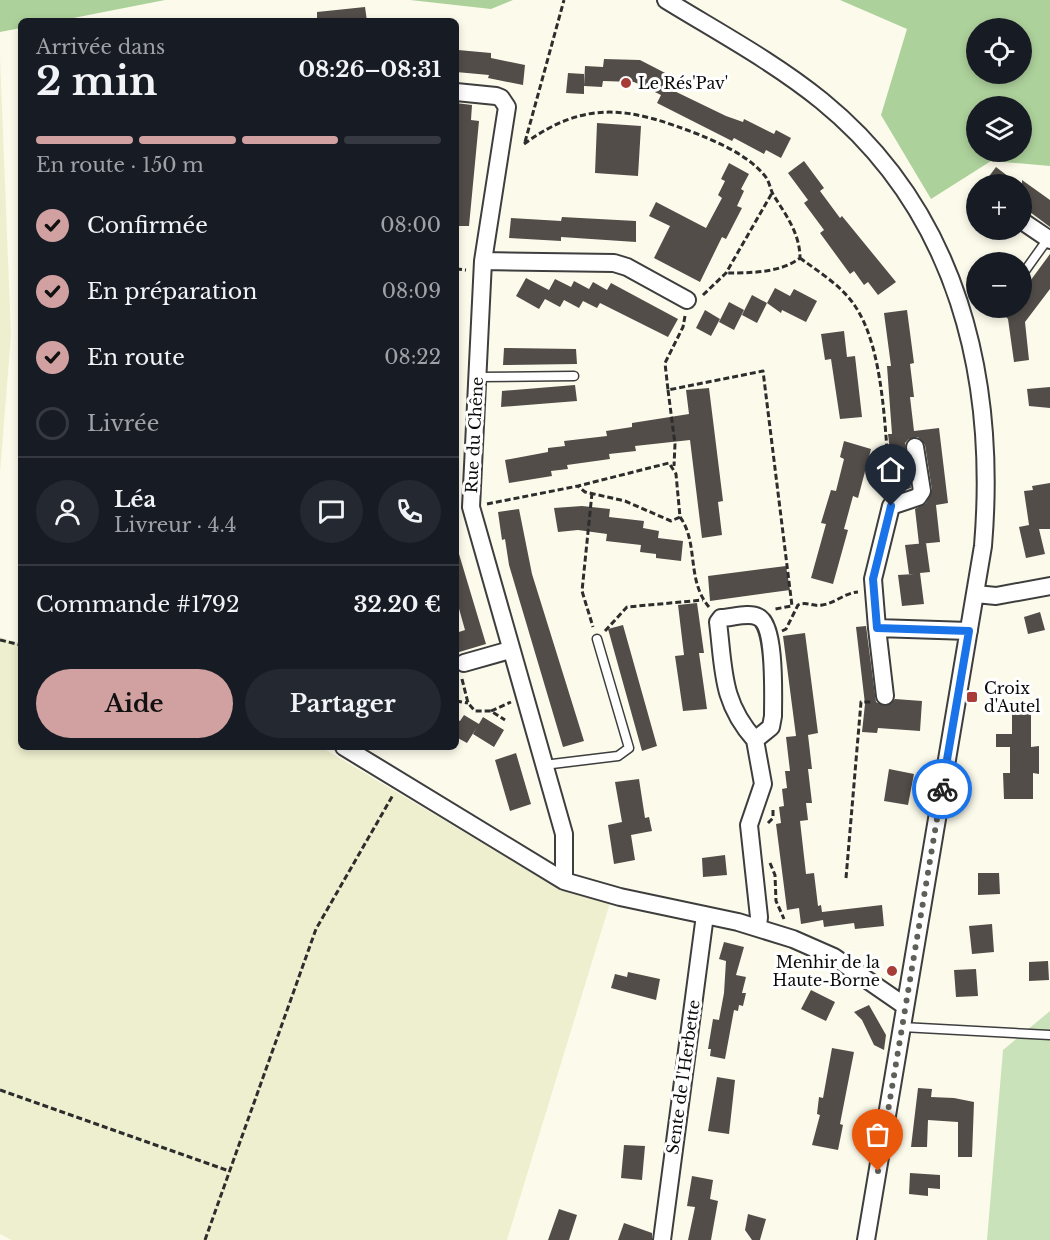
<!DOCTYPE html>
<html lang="fr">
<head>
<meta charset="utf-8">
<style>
	body { margin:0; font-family:"Libre Baskerville",serif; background:#242831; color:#f1f3f6; height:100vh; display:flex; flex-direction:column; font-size:22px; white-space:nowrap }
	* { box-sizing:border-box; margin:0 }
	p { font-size:20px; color:#9ea1a6 }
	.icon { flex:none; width:33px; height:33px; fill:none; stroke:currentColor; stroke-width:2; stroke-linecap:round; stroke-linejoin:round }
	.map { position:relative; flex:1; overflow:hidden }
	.panel { position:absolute; left:18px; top:18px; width:441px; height:732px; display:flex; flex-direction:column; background:#171b24; border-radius:9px; box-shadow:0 3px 9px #0003 }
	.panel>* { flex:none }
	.buttons { position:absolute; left:966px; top:18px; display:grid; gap:12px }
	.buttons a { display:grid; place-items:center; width:66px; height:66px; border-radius:50%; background:#171b24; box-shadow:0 3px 9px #0003; font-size:30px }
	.pin { position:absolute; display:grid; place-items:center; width:51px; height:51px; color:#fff; margin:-62px -26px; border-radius:50% 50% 50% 0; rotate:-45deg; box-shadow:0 0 6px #0007 }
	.pin .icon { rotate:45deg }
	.courier { position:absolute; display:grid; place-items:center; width:60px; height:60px; margin:-30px; border:4px solid #1a73e8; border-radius:50%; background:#fff; color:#222; box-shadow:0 2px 8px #0007 }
	.head em { font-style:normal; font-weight:700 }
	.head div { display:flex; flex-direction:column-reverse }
	.head { display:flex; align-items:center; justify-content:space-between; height:102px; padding:0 18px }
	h1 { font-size:39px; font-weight:700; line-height:45px }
	.bar { display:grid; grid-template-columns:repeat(4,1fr); gap:9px 6px; align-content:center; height:72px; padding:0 18px }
	.bar i { height:8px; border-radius:4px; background:#363941 }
	.bar .on { background:#d0a1a0 }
	.bar p { grid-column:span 4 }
	.line { display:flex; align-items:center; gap:15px; padding:0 18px; border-top:2px solid #363941 }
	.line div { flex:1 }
	.round { display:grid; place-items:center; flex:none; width:63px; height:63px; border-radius:32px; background:#242831 }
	ol { padding:0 18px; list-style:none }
	li { display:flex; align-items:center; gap:18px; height:66px }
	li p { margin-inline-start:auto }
	li .icon { padding:6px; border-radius:50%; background:#d0a1a0; color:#111; stroke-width:4 }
	li:last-child { color:#9ea1a6 }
	li i { width:33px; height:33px; border:3px solid #363941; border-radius:50% }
	.primary-button { display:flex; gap:12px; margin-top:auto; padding:12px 18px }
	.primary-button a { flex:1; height:69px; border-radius:36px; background:#d0a1a0; color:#111; font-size:24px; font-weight:700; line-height:69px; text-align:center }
	.primary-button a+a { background:#242831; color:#f1f3f6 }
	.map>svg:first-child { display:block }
	.farmland { fill:#eeefcf }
	.green { fill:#cae2ba }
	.forest { fill:#add19b; fill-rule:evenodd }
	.building { fill:#524d49 }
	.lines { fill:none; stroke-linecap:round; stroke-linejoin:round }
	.lane-casing { stroke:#3e3e3e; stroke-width:11 }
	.street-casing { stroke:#3e3e3e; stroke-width:20 }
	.path { stroke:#2d2d2d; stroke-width:3; stroke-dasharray:6 3; stroke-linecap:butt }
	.lane { stroke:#fff; stroke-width:8 }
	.street { stroke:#fff; stroke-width:16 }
	.done { stroke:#5f5f59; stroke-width:6; stroke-dasharray:0 10.8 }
	.route { stroke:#1a73e8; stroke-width:8 }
	.poi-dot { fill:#a83c36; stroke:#fff; stroke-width:2 }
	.labels { text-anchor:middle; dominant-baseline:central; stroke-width:6; stroke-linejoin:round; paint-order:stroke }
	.poi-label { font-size:16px; fill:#0b0b0b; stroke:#fff; text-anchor:start }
	.street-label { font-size:16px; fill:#0b0b0b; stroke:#fff }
</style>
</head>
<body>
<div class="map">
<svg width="1050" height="1240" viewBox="0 0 1050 1240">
	<rect width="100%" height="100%" fill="#fcfbeb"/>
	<!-- farmland -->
	<path class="farmland" d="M0,57l11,278 -11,138z
		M0,637l21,7v103h300l238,142 51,14 -103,337h-496l-11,-6z"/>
	<!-- green -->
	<path class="green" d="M1050,1011v229h-63l16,-190z"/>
	<!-- forest -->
	<path class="forest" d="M0,0h165l-107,21h-37v7l-21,4z
		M410,0h103l-22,9z
		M840,0h210v166l-59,-5 -60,38 -50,-84 26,-86zM976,28h46v46h-46zM976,106h46v46h-46z"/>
	<!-- building -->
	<path class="building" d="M365,7l2,14h-50v-9z
		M458,50l33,3v5l34,7 -2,20 -35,-7 1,-3 -33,-3z
		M604,59l36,1 31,16 -5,11 60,29 17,6 1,-3 30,15 2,-4 15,8 -10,20 -15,-8 -2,4 -30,-16 -2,3 -75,-38 4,-8 -27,-13 -31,-1 -1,6 -18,-1 1,-20 18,1z
		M568,73l16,1v20l-18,-1z
		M456,103l16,2 -1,15 8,1 -10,105h-13z
		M597,123l44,3 -3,50 -43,-3z
		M804,161l20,27 -4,3 20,27 2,-2 54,66 -18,13 -10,-13 -4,3 -10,-14 -4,3 -30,-41 4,-3 -20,-27 4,-3 -20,-27z
		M729,163l20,11 -8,15 3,2 -7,15 5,2 -16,31 -4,-2 -22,45 -46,-24 16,-32 -21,-10 7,-14 50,26 16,-30 -4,-3 7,-14 -4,-2z
		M996,167l22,17h-24l-7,-5z
		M1022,180l28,20v27l-28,-21z
		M562,217l74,4v21l-75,-5v4l-52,-3 2,-20 50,3z
		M1050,254v35l-25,33 4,38 -15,2 -6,-43 -4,-4 6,-7h12v-16z
		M526,278l23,12 6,-11 16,8 3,-6 15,8 4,-7 14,8 4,-7 67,36 -10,18 -68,-34 -3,5 -14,-7 -4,7 -15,-8 -4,7 -15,-8 -6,10 -23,-13z
		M775,288l15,8 4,-7 23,12 -11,21 -24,-12 -1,3 -14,-10 -10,20 -15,-8 10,-20 15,8z
		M729,302l15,8 -10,20 -15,-8z
		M705,310l15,9 -9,17 -15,-8z
		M907,310l7,53 -4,1 4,33h-4l4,34 25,-3 9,75 -12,2 4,37 -21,2 -4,-35 11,-6 6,-13 -7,-45 -7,-8 -9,2 -4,4 6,45 -16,5 -7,-59h4l-5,-68h4l-7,-53z
		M844,331l3,26 8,-1 7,61 -22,2 -9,-60 -6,1 -4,-26z
		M504,348l72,1 1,15 -74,1z
		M575,385l2,16 -76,6 1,-16z
		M1050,387v21l-21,-2 -2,-17z
		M709,388l14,113 -5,1 4,33 -20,3 -12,-98 -55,6 1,5 -27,3 1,5 -43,6 1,4 -17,2 1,5 -43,7 -4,-23 43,-8v-4l17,-2 -1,-5 43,-5 -1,-5 26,-4v-4l57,-9 -3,-24z
		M844,441l27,8 -13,49 -5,-2 -9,33 4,1 -15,54 -22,-6 15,-54 -5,-1 10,-33 5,1 8,-32 -4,-2z
		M1050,483v46h-11l6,25 -19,4 -7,-31 10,-2 -5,-34 9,-1 -1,-4z
		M582,506l28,3 -1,8 35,4 -1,7 16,3 -1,7 25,3 -2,20 -25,-3v-4l-16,-2 1,-7 -35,-4 1,-7 -29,-4 -20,2 -4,-24z
		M519,509l13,65 52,167 -21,6 -54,-182 -4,-26 -3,1 -4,-28z
		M926,543l4,29 -10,1 4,31 -22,2 -4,-31 16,-1h-5l-4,-29z
		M459,554l27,90 -30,9v-20l9,-3 -9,-32v-43z
		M786,566l4,24 -80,11 -2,-25z
		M697,603l7,50h-5l8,56 -24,2 -8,-55 9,-1 -6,-50z
		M1040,612l5,18 -17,4 -4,-17z
		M623,625l34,121 -15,5 -34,-122z
		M866,626l10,76 10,4 9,-7 27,2 -2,30 -42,-3 -1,5 -15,-1 3,-28 -9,-77z
		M805,633l13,100 -10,2 4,34h-4l4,34h-6l2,17 -8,1 6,53 8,-1 4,33 3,-1 1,7 60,-7 2,21 -29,3 -1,-6 -30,4 -1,-7 -22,4 -2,-16 -12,2 -11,-86 5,-1 -2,-16 5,-1 -2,-17 5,-1 -2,-17h5l-4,-34 10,-1 -13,-100z
		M1012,706h19v41l8,-1v28l-6,-1v26h-29l-1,-26h7v-26h-14v-13h16z
		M464,715l15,9 -12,19 -11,-6v-18l4,2z
		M483,717l21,13 -10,17 -21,-13z
		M516,753l15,51 -21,7 -15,-51z
		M889,769l25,5 -6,31 -24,-4z
		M639,779l6,39 4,-1 3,14 -21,4 4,25 -21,4 -6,-39 14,-3 -7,-40z
		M725,855l2,20 -24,2 -1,-19z
		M978,873h21l1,21 -22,1z
		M992,924l2,28 -22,2 -3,-28z
		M724,942l20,5 -8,28 10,2 -4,16h4l-3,13 -4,-1 -1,6 -4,-1 -9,49 -15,-3 1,-7h-3l5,-30 6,1 5,-27 2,-32 -7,-2z
		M1048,961l1,19 -20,1v-19z
		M976,969l2,27 -22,1 -2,-27z
		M628,972l32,7 -4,21 -45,-12 4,-14 12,3z
		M811,990l24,12 -9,19 -25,-12z
		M869,1005l17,30 -2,15 -10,-5 -12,-25 -8,-8z
		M832,1048l22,4 -14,72 3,1 -5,25 -26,-5 8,-30 -3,-1 2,-17 4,1z
		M717,1077l18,3 -6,54 -21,-3z
		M918,1088l14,1 -1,8 23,1 20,4 -2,55h-14v-35l-30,-2 -1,27h-16z
		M624,1145l21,1 -3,34 -21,-2z
		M910,1173l30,2v14l-12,-1v8l-19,-2z
		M692,1176l21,4 -3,19 8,2 -7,39h-23l7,-33 -8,-1z
		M559,1209l18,6 -8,25h-21z
		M748,1214l18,5 -6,21h-8l-7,-10z
		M624,1223l28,10v7h-34z"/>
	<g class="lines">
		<!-- lane casing -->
		<g class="lane-casing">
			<path id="lane" d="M1022,275l25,-35
				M476,377l98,-1
				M544,765l74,-9 11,-8 -32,-109
				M902,1027l148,8"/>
		</g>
		<!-- street casing -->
		<g class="street-casing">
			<path id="street" d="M666,0c52,32 108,62 156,101 136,111 175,276 161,445l-117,694
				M456,92l40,4 5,2 6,9 -24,154 -12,246 93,327v47
				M1022,221l28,19
				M483,261l131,2 13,4 60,33
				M915,447l7,44 -4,6 -27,9 -18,73 4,49 92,3
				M976,594l20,2 54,-10
				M877,628l8,68
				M464,663l46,-13
				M755,740c-34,-38 -31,-70 -37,-118l3,-4c10,0 28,-6 37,-1 18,7 15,80 15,99l-2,11 -16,13 8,44 -14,41 10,92 -1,10
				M344,747l220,134 56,16 118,25 55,17 41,18 71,49
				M662,1240l43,-325"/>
		</g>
		<!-- path -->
		<path class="path" d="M525,142l39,-142
			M524,144c63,-46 107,-36 176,-9 22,9 50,22 65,41 5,6 5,14 9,20 12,19 26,38 26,62 -19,15 -51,15 -74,15
			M800,258c19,14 42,28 55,48 30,44 30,131 35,184
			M456,269l10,1
			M703,295l23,-22 46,-80
			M685,316l-2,11 -18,36 3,27 95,-19 29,235 -17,3
			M668,390l7,54 -1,22
			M592,493l-10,98 11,36
			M487,504l91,-18 91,-23 7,11 4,43 -9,4 -46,-20 -40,-9 -7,-6
			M680,517c19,26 6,63 29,90
			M605,631l22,-24 76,-7
			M782,631l4,-2 12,-24c9,-4 15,2 24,0 14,-2 22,-12 36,-13
			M0,640l21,5
			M462,679l6,24 7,8h16l14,9
			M456,701l12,2
			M491,711l20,-9
			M768,823l5,-5v-9
			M770,863l5,12 1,26 8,18
			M846,878l15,-176h11
			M0,1090l229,81
			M205,1240l111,-311 77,-134"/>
		<!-- lane -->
		<use href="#lane" class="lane"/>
		<!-- street -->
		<use href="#street" class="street"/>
	</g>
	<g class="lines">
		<!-- done -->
		<path class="done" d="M878,1171l64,-382"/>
		<!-- route -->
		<path class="route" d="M891,506l-18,73 4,49 92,3 -27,158"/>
	</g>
	<!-- markers -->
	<g class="poi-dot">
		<circle cx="626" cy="83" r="6"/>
		<rect x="966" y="691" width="12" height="12" rx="3"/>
		<circle cx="892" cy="971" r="6"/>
	</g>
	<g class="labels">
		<!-- poi labels -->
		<g class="poi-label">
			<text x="638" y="83">Le Rés'Pav'</text>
			<text x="984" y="688">Croix<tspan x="984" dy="18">d'Autel</tspan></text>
			<text x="880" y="962" text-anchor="end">Menhir de la<tspan x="880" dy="18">Haute-Borne</tspan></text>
		</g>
		<!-- street labels -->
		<g class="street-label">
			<text transform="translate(474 435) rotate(-87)">Rue du Chêne</text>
			<text transform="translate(683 1077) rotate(-82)">Sente de l'Herbette</text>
		</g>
	</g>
</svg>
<div class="buttons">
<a><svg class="icon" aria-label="locate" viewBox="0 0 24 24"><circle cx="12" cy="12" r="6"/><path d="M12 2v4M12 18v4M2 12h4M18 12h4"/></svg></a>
<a><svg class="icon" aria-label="layers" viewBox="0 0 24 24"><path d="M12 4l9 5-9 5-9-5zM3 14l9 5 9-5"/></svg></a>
<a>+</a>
<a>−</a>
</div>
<div class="pin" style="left:878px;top:1171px;background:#ea580c"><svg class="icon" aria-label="bag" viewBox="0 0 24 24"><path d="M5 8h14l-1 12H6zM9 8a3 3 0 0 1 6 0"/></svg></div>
<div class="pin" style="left:891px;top:506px;background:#1f2937"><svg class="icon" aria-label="home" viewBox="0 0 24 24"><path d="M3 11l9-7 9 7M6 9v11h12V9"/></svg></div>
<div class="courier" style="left:942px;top:789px"><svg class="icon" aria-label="bike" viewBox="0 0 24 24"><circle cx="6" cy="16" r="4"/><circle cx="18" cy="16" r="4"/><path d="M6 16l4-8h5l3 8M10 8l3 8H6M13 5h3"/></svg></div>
<section class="panel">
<div class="head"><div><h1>2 min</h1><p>Arrivée dans</p></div><em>08:26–08:31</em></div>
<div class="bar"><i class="on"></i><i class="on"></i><i class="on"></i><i></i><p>En route · 150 m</p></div>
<ol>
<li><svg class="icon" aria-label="check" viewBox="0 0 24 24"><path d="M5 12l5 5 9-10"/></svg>Confirmée<p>08:00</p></li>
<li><svg class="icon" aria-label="check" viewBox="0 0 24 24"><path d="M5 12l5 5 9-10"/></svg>En préparation<p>08:09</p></li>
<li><svg class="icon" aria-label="check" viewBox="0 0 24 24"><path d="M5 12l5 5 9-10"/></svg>En route<p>08:22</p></li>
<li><i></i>Livrée</li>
</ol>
<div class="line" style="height:108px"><a class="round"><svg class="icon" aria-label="person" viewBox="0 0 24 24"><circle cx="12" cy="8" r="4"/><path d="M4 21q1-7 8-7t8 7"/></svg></a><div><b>Léa</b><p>Livreur · 4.4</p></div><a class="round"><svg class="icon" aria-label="chat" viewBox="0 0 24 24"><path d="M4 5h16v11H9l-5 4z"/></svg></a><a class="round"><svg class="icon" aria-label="phone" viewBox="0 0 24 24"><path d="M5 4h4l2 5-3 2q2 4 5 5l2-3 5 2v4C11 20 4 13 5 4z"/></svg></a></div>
<div class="line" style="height:78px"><div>Commande #1792</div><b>32.20 €</b></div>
<div class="primary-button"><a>Aide</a><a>Partager</a></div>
</section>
</div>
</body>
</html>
